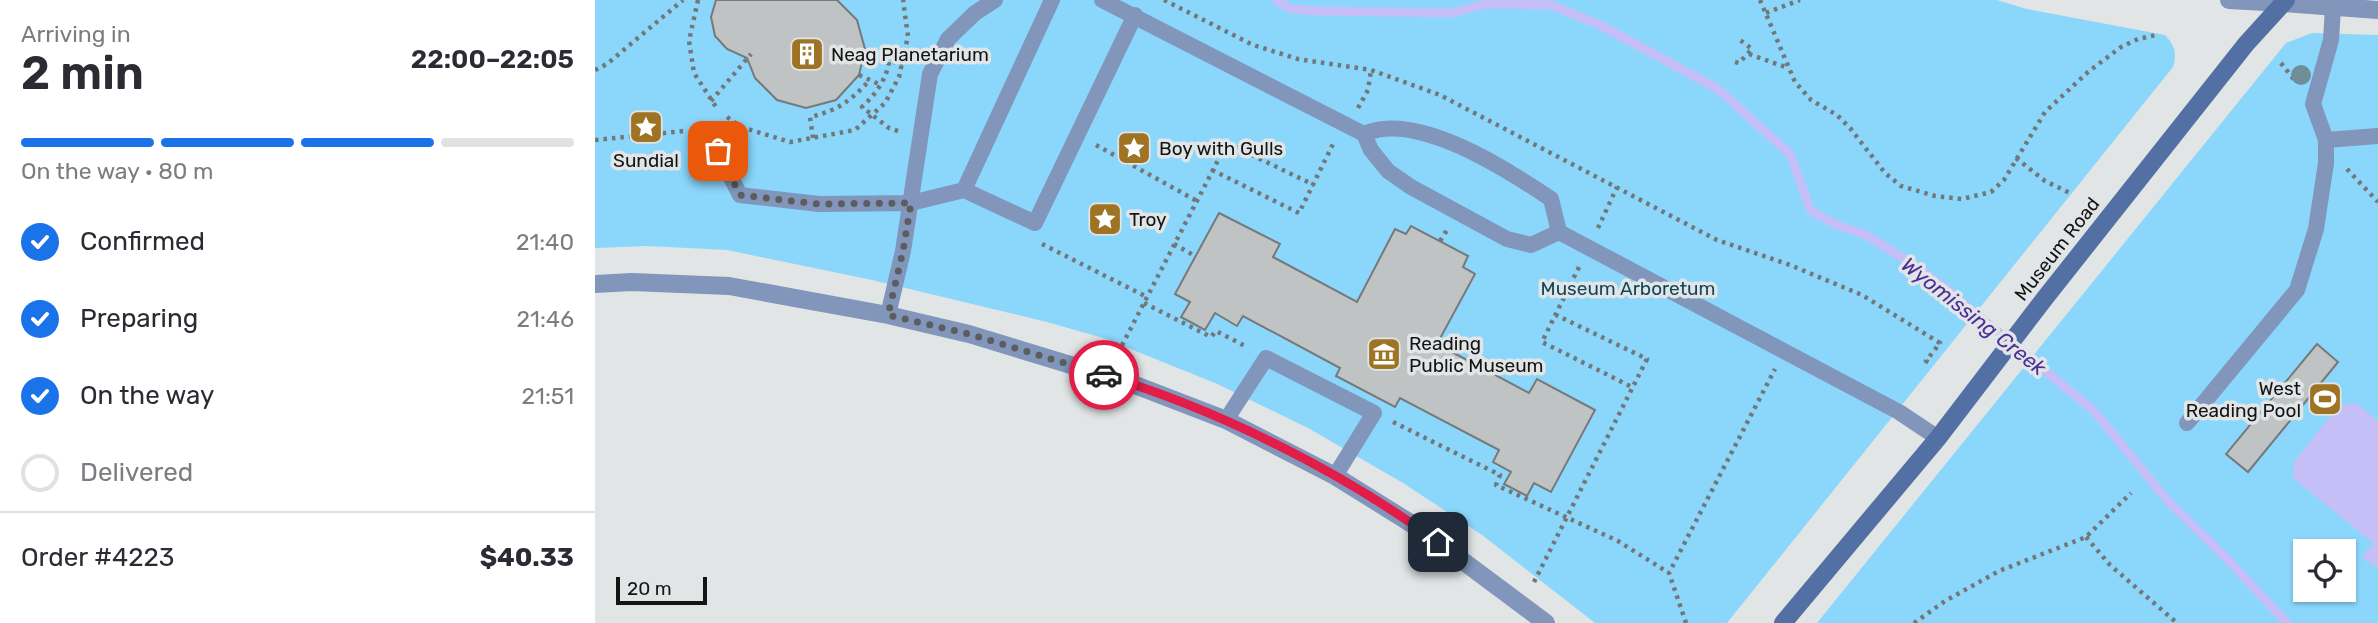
<!DOCTYPE html>
<html lang="en">
<head>
<meta charset="utf-8">
<style>
	body { margin:0; font-family:Rubik,sans-serif; background:#f2f2f3; color:#2b2b33; height:100vh; display:flex; flex-direction:column; font-size:26px; white-space:nowrap }
	* { box-sizing:border-box; margin:0 }
	p { font-size:23px; color:#7c7c81 }
	.icon { flex:none; width:38px; height:38px; fill:none; stroke:currentColor; stroke-width:2; stroke-linecap:round; stroke-linejoin:round }
	.map { position:relative; flex:1; overflow:hidden }
	.side { display:flex; flex-direction:column; background:#fff; width:595px }
	.side>* { flex:none }
	.tools { position:absolute; left:1698px; top:539px; display:grid; gap:14px }
	.tools a { display:grid; place-items:center; width:63px; height:63px; border-radius:0px; background:#fff; box-shadow:0 2px 5px #0004; font-size:35px }
	.scale { position:absolute; left:21px; bottom:18px; width:91px; box-sizing:border-box; padding-left:7px; border:4px solid #131414; border-top:0; font-size:19px; line-height:24px; white-space:nowrap; color:#131414; -webkit-text-stroke:5px #e1e5e6; paint-order:stroke }
	.pin { position:absolute; display:grid; place-items:center; width:60px; height:60px; color:#fff; margin:-30px; border-radius:14px; box-shadow:0 4px 10px #0006 }
	.courier { position:absolute; display:grid; place-items:center; width:70px; height:70px; margin:-35px; border:5px solid #e11d48; border-radius:50%; background:#fff; color:#222; box-shadow:0 2px 9px #0007 }
	.summary em { font-style:normal; font-weight:600 }
	.summary div { display:flex; flex-direction:column-reverse }
	.summary { display:flex; align-items:center; justify-content:space-between; height:119px; padding:0 21px }
	h1 { font-size:46px; font-weight:600; line-height:52px }
	.bar { display:grid; grid-template-columns:repeat(4,1fr); gap:10px 7px; align-content:center; height:84px; padding:0 21px }
	.bar i { height:9px; border-radius:5px; background:#e1e1e2 }
	.bar .selected { background:#1a73e8 }
	.bar p { grid-column:span 4 }
	.line { display:flex; align-items:center; gap:18px; padding:0 21px; border-top:2px solid #e1e1e2 }
	.line div { flex:1 }
	ol { padding:0 21px; list-style:none }
	li { display:flex; align-items:center; gap:21px; height:77px }
	li p { margin-inline-start:auto }
	li .icon { padding:7px; border-radius:50%; background:#1a73e8; color:#fff; stroke-width:4 }
	li:last-child { color:#7c7c81 }
	li i { width:38px; height:38px; border:4px solid #e1e1e2; border-radius:50% }
	main { display:flex; flex:1; min-height:0 }
	.map>svg:first-child { display:block }
	.green { fill:#8bd7fc; fill-rule:evenodd }
	.water { fill:#c6bef6 }
	.lines { fill:none; stroke-linecap:round; stroke-linejoin:round }
	.stream { stroke:#c6bef6; stroke-width:9 }
	.building { fill:#bfc3c3; stroke:#757979; stroke-width:2 }
	.path { stroke:#747777; stroke-width:4.5; stroke-dasharray:3.5 5; stroke-linecap:butt }
	.service { stroke:#8196ba; stroke-width:16 }
	.minor { stroke:#8196ba; stroke-width:18 }
	.tertiary { stroke:#8196ba; stroke-width:18 }
	.secondary { stroke:#5270a3; stroke-width:18 }
	.tree { fill:#708e9a }
	.done { stroke:#5b5d5e; stroke-width:7; stroke-dasharray:0 12.6 }
	.route { stroke:#e11d48; stroke-width:9 }
	.labels { text-anchor:middle; dominant-baseline:central; stroke-width:7; stroke-linejoin:round; paint-order:stroke }
	.poi-label { font-size:19px; fill:#131414; stroke:#e1e5e6; text-anchor:start }
	.street-label { font-size:19px; fill:#131414; stroke:#e1e5e6 }
	.park-label { font-size:19px; fill:#13465b; stroke:#e1e5e6 }
	.water-label { font-size:21px; font-style:italic; fill:#4c2f96; stroke:#e1e5e6 }
</style>
</head>
<body>
<main>
<section class="side">
<div class="summary"><div><h1>2 min</h1><p>Arriving in</p></div><em>22:00–22:05</em></div>
<div class="bar"><i class="selected"></i><i class="selected"></i><i class="selected"></i><i></i><p>On the way · 80 m</p></div>
<ol>
<li><svg class="icon" aria-label="check" viewBox="0 0 24 24"><path d="M5 12l5 5 9-10"/></svg>Confirmed<p>21:40</p></li>
<li><svg class="icon" aria-label="check" viewBox="0 0 24 24"><path d="M5 12l5 5 9-10"/></svg>Preparing<p>21:46</p></li>
<li><svg class="icon" aria-label="check" viewBox="0 0 24 24"><path d="M5 12l5 5 9-10"/></svg>On the way<p>21:51</p></li>
<li><i></i>Delivered</li>
</ol>
<div class="line" style="height:91px"><div>Order #4223</div><b>$40.33</b></div>
</section>
<div class="map">
<svg width="1783" height="623" viewBox="0 0 1783 623">
	<rect width="100%" height="100%" fill="#e1e5e6"/>
	<!-- green -->
	<path class="green" d="M0,0h1402l30,9 138,26c10,11 12,18 8,32l-446,556h-132l-113,-88 -79,-52 -95,-55 -93,-45 -112,-45 -56,-16 -175,-42 -145,-30 -80,-4 -52,2z
		M1717,33l66,2v588h-561l469,-580zM1710,551h38v39h-38z"/>
	<!-- water -->
	<path class="water" d="M1761,403l22,18v148l-16,-12 10,-12v-3l-79,-64v-15l46,-58z"/>
	<g class="lines">
		<!-- stream -->
		<path class="stream" d="M681,0l15,9 29,2 131,2 35,-9 65,1 51,21 116,63 72,65 21,57 26,14 29,10 37,23 37,26 154,127 74,90 62,61 57,61"/>
	</g>
	<!-- building -->
	<path class="building" d="M121,0h121l20,20 8,29 -6,26 -23,25 -30,8 -29,-8 -22,-22 -8,-20 -20,-9 -12,-13 -4,-19z
		M624,213l61,31 -7,13 84,45 38,-73 11,5 5,-8 57,30 -5,11 12,7 -38,70 92,49 8,-14 58,31 -44,82 -17,-9 -7,13 -23,-12 7,-12 -18,-10 6,-12 -99,-52 -5,9 -59,-31 4,-8 -97,-52 -6,10 -22,-13 -10,17 -24,-13 9,-15 -15,-8z
		M1722,344l21,18 -90,110 -22,-18z"/>
	<g class="lines">
		<!-- path -->
		<path class="path" d="M103,0l-9,41 5,32 22,34
			M569,0l89,45 45,14 73,11 69,25 277,145 73,25 72,30 78,48 -14,18 5,3
			M1165,0l35,82 16,18 26,15 13,13 35,45 16,13 34,10 27,3 29,-7 13,-12 41,-68 43,-40 33,-25 17,-8 18,-4
			M1171,13l34,-13
			M1154,54l39,14
			M1140,62l4,1 13,-14 -12,-9
			M1686,63l14,18
			M0,70l12,-6 76,-64
			M264,75l22,10
			M116,101l40,-47
			M763,108l10,-18 3,-20
			M132,117l14,10 49,15 65,-12 30,-27 14,-26 9,-41 -5,-36
			M303,131l-9,-3 -27,-21c13,-12 25,-28 27,-46l14,3
			M218,138l-3,-21c29,-7 40,-16 60,-37
			M0,140l89,-9
			M501,145l101,56
			M1421,158l29,23 27,13
			M1752,169l31,33
			M617,170l87,43 34,-69
			M1003,228l19,-41
			M845,241l7,-11
			M447,244l105,53
			M579,244l21,12
			M984,267l-37,75 90,45
			M549,303l67,34 5,-6 31,16
			M523,353l109,-210 87,42
			M798,422l107,53 -4,10 122,56 51,32
			M1491,537l24,28 67,58
			M939,582l113,-223 -91,-44
			M1091,623l-17,-50 106,-204
			M1319,623l31,-22 54,-30 87,-34 45,-44"/>
		<!-- service -->
		<path class="service" d="M457,0l-88,190 71,33 100,-208
			M507,0l262,134 7,16 17,21 23,16 96,52 24,6 28,-13
			M111,129l34,66 79,9 92,-1 53,-13
			M769,134c52,-24 144,36 187,65l8,33 340,180 39,26
			M1731,140l52,-4
			M293,315l15,-64 27,-177 18,-35 27,-26 20,-13
			M631,420l40,-62 108,55 -39,63
			M1592,423l110,-133 19,-61 10,-66v-23l-13,-36 18,-64 2,-32"/>
		<!-- minor -->
		<path class="minor" d="M1689,3l94,7"/>
		<!-- tertiary -->
		<path class="tertiary" d="M1634,0l55,3
			M0,284l37,-2 97,4 159,29 81,19 161,49 96,37 109,56 85,53 126,94"/>
		<!-- secondary -->
		<path class="secondary" d="M1188,623l155,-185 107,-140 201,-254 40,-44"/>
	</g>
	<!-- trees -->
	<circle class="tree" cx="1706" cy="75" r="10"/>
	<g class="lines">
		<!-- done -->
		<path class="done" d="M123,151l22,44 78,9 93,-1 -8,48 -15,64 81,19 135,41"/>
		<!-- route -->
		<path class="route" d="M509,375c115,35 237,96 334,167"/>
	</g>
	<!-- icons -->
	<defs>
		<g id="building-square" transform="scale(1.75)"><rect x="-9" y="-9" width="18" height="18" rx="4" fill="#9e7323" stroke="#e1e5e6"/><path d="M-4-6H4V6H1V3H-1V6H-4ZM-2.5-4.3h1.7v1.8h-1.7ZM.8-4.3h1.7v1.8H.8ZM-2.5-1h1.7V.8h-1.7ZM.8-1h1.7V.8H.8Z" fill="#fff"/></g>
		<g id="sight-square" transform="scale(1.75)"><rect x="-9" y="-9" width="18" height="18" rx="4" fill="#9e7323" stroke="#e1e5e6"/><path d="M0-6L1.8-2.2L6-1.7L2.9 1.2L3.7 5.4L0 3.3L-3.7 5.4L-2.9 1.2L-6-1.7L-1.8-2.2Z" fill="#fff"/></g>
		<g id="museum-square" transform="scale(1.75)"><rect x="-9" y="-9" width="18" height="18" rx="4" fill="#9e7323" stroke="#e1e5e6"/><path d="M0-6L6-3V-2H-6V-3ZM-5-1h2V3h-2ZM-1-1h2V3h-2ZM3-1h2V3H3ZM-6 4H6V6H-6Z" fill="#fff"/></g>
		<g id="stadium-square" transform="scale(1.75)"><rect x="-9" y="-9" width="18" height="18" rx="4" fill="#9e7323" stroke="#e1e5e6"/><path d="M0-5a6.5 5 0 1 0 0 10a6.5 5 0 1 0 0-10ZM-3.5-1.8h7v3.6h-7Z" fill="#fff"/></g>
	</defs>
	<g fill-rule="evenodd">
		<use href="#building-square" x="212" y="54"/>
		<use href="#sight-square" x="51" y="127"/>
		<use href="#sight-square" x="539" y="148"/>
		<use href="#sight-square" x="510" y="219"/>
		<use href="#museum-square" x="789" y="354"/>
		<use href="#stadium-square" x="1730" y="399"/>
	</g>
	<g class="labels">
		<!-- poi labels -->
		<g class="poi-label">
			<text x="236" y="54">Neag Planetarium</text>
			<text x="564" y="148">Boy with Gulls</text>
			<text x="51" y="160" text-anchor="middle">Sundial</text>
			<text x="534" y="219">Troy</text>
			<text x="814" y="343">Reading<tspan x="814" dy="22">Public Museum</tspan></text>
			<text x="1706" y="388" text-anchor="end">West<tspan x="1706" dy="22">Reading Pool</tspan></text>
		</g>
		<!-- street labels -->
		<g class="street-label">
			<text transform="translate(1462 249) rotate(-52)">Museum Road</text>
		</g>
		<!-- park labels -->
		<g class="park-label">
			<text x="1033" y="288">Museum Arboretum</text>
		</g>
		<!-- water labels -->
		<g class="water-label">
			<text transform="translate(1379 316) rotate(38)">Wyomissing Creek</text>
		</g>
	</g>
</svg>
<div class="tools">
<a><svg class="icon" aria-label="locate" viewBox="0 0 24 24"><circle cx="12" cy="12" r="6"/><path d="M12 2v4M12 18v4M2 12h4M18 12h4"/></svg></a>
</div>
<div class="scale">20 m</div>
<div class="pin" style="left:123px;top:151px;background:#ea580c"><svg class="icon" aria-label="bag" viewBox="0 0 24 24"><path d="M5 8h14l-1 12H6zM9 8a3 3 0 0 1 6 0"/></svg></div>
<div class="pin" style="left:843px;top:542px;background:#1f2937"><svg class="icon" aria-label="home" viewBox="0 0 24 24"><path d="M3 11l9-7 9 7M6 9v11h12V9"/></svg></div>
<div class="courier" style="left:509px;top:375px"><svg class="icon" aria-label="car" viewBox="0 0 24 24"><path d="M5 17H2v-5l4-1 3-4h7l3 4 3 1v5h-3M9 17h6M6 11h13"/><circle cx="7" cy="17" r="2"/><circle cx="17" cy="17" r="2"/></svg></div>
</div>
</main>
</body>
</html>
